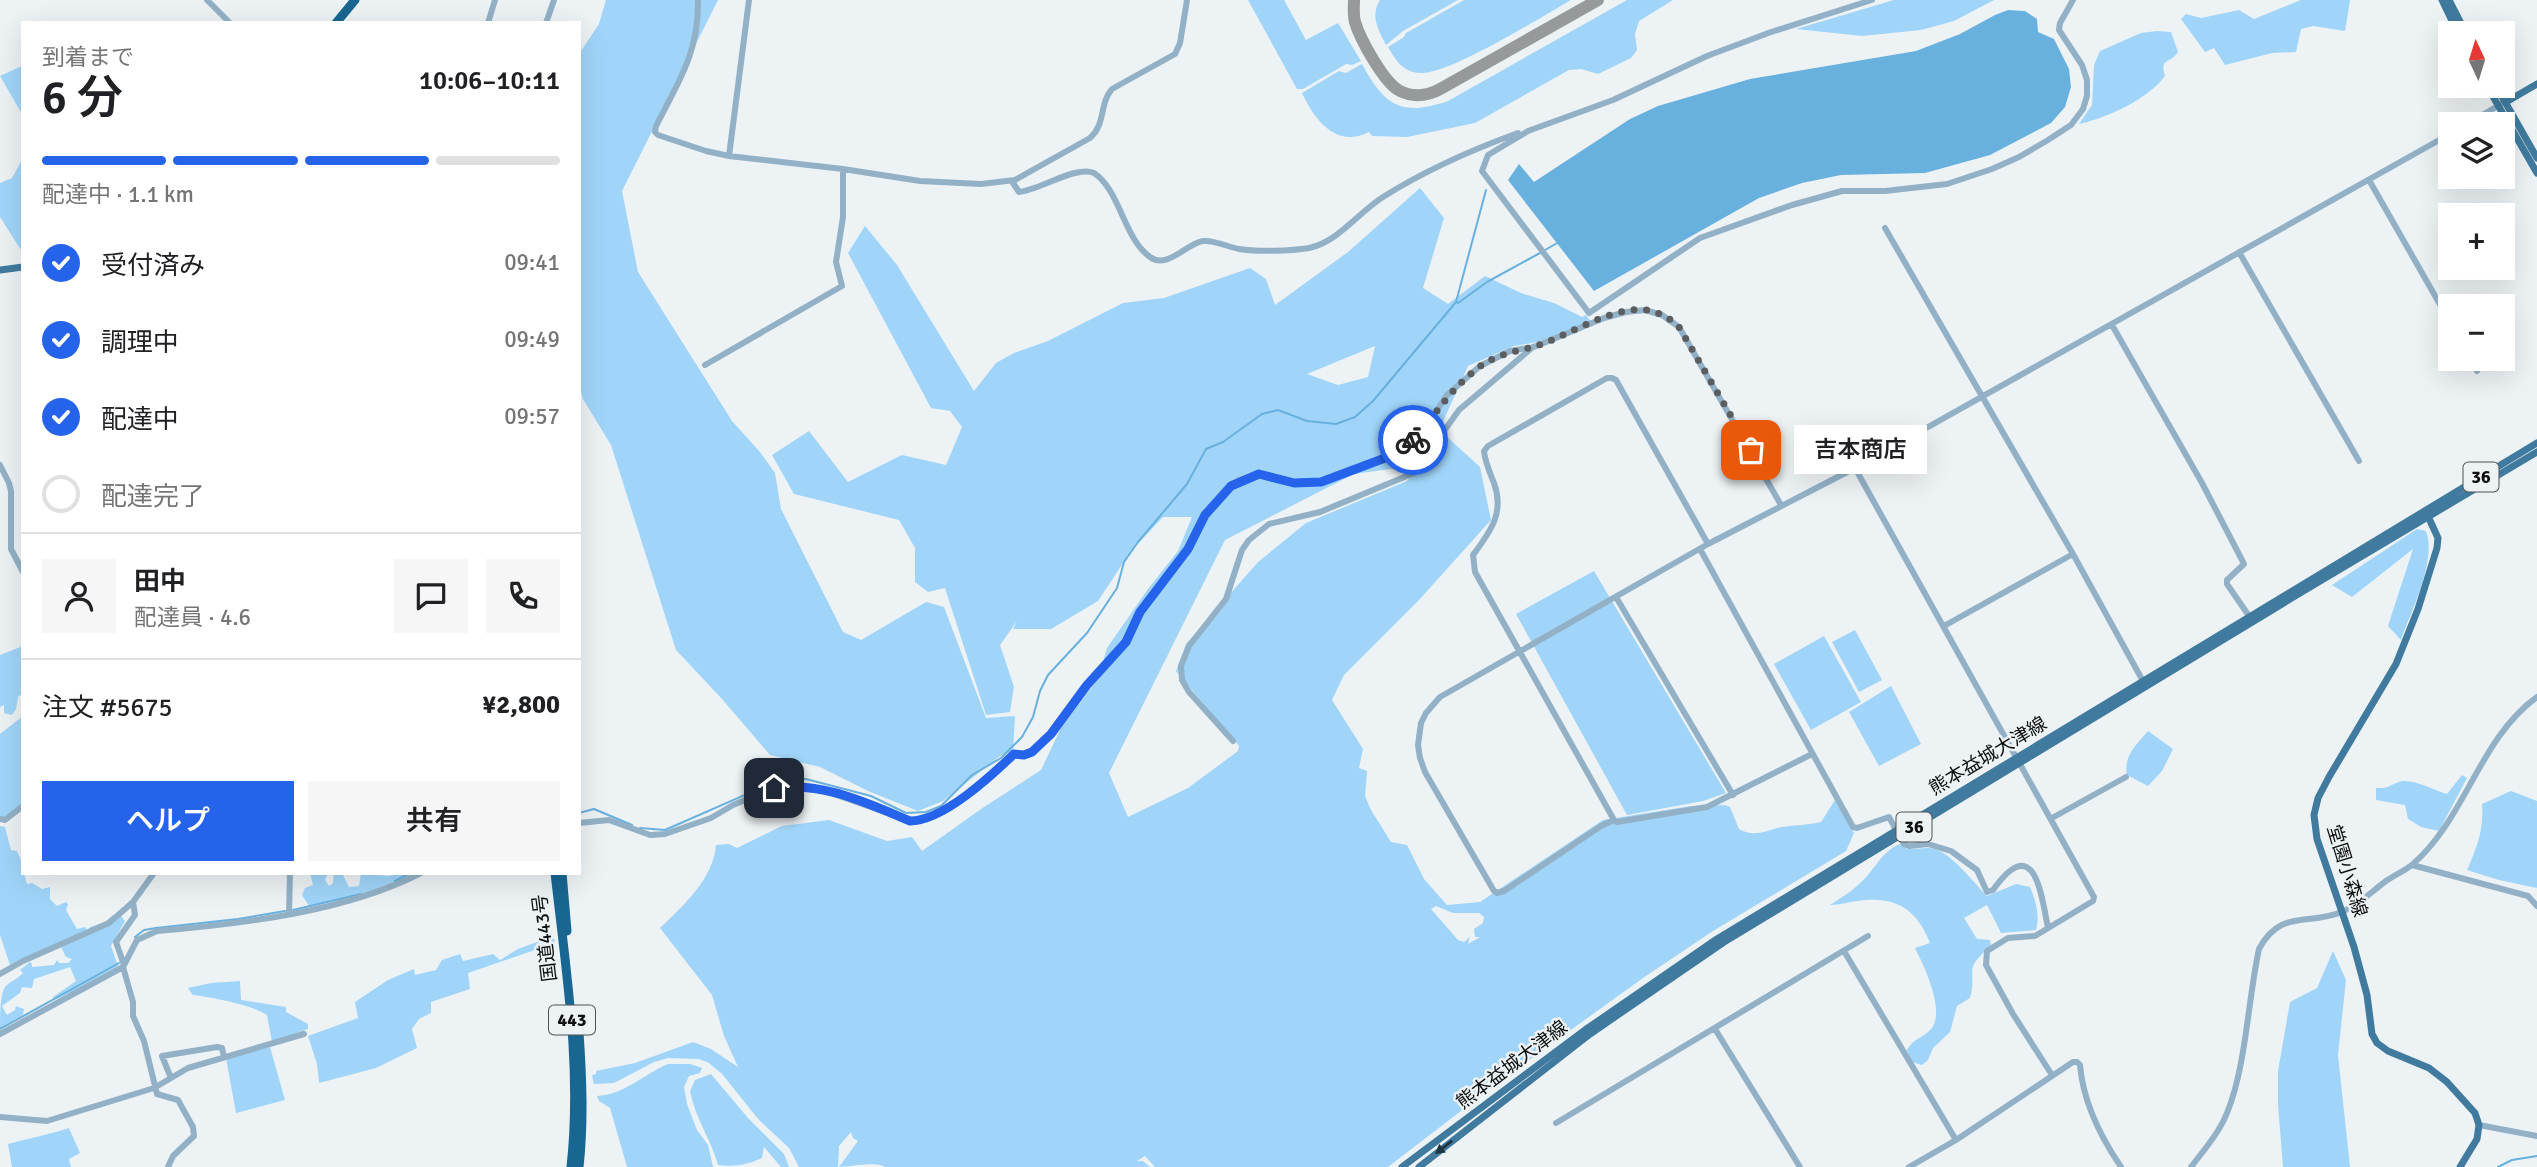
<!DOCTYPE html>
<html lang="ja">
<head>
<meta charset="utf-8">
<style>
	body { margin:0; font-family:Signika,"Noto Sans JP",sans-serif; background:#f6f6f6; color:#202124; height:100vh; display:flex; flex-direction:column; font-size:26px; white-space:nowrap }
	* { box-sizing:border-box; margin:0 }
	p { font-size:23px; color:#757577 }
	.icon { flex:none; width:38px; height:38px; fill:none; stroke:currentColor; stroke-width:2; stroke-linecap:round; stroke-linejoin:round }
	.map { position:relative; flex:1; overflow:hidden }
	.panel { position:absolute; left:21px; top:21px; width:560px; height:854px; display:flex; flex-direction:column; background:#fff; border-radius:0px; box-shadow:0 7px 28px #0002 }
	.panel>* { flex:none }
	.needle { width:46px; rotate:356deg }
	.tools { position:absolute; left:2438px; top:21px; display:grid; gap:14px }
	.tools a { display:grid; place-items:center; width:77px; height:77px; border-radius:0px; background:#fff; box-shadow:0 7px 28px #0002; font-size:35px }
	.pin { position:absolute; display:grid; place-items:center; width:60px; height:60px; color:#fff; margin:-30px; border-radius:14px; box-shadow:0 4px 10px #0006 }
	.courier { position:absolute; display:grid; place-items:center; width:70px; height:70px; margin:-35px; border:5px solid #2563eb; border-radius:50%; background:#fff; color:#222; box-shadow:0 2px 9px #0007 }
	.bubble { position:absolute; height:49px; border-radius:0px; background:#fff; box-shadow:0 7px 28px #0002; font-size:23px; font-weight:600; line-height:49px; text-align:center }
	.summary em { font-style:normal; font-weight:600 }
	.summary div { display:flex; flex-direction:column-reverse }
	.summary { display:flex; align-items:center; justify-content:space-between; height:119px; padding:0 21px }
	h1 { font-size:46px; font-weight:600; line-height:52px }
	.bar { display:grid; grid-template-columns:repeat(4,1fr); gap:10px 7px; align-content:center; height:84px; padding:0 21px }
	.bar i { height:9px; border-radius:5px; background:#e0e0e0 }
	.bar .current { background:#2563eb }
	.bar p { grid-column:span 4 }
	.line { display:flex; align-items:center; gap:18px; padding:0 21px; border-top:2px solid #e0e0e0 }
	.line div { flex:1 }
	.round { display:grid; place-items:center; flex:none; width:74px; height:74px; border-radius:0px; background:#f6f6f6 }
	ol { padding:0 21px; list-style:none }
	li { display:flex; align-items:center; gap:21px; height:77px }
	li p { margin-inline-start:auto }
	li .icon { padding:7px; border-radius:50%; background:#2563eb; color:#fff; stroke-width:4 }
	li:last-child { color:#757577 }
	li i { width:38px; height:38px; border:4px solid #e0e0e0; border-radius:50% }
	.button { display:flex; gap:14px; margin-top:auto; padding:14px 21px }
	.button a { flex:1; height:80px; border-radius:0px; background:#2563eb; color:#fff; font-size:28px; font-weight:600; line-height:80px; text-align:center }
	.button a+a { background:#f6f6f6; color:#202124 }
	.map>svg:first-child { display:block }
	.green { fill:#a0d5f9; fill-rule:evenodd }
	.water { fill:#68b0de }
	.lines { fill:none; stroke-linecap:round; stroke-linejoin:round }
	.stream { stroke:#68b0de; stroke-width:2 }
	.taxiway { stroke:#969a9c; stroke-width:12 }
	.minor { stroke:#93b1c6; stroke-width:6 }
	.major { stroke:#407b9f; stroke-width:7 }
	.highway { stroke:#186691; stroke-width:9 }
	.oneway { fill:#1f3542 }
	.done { stroke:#5b5e60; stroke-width:7; stroke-dasharray:0 12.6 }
	.route { stroke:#2563eb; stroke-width:9 }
	.labels { text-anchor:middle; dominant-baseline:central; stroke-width:5; stroke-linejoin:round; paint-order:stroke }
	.shield { fill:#edf2f5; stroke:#505355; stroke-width:2 }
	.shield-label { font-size:18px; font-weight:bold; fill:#0d0f10 }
	.street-label { font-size:19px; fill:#0d0f10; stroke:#edf2f5 }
</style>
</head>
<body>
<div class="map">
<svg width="2537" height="1167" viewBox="0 0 2537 1167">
	<rect width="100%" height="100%" fill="#edf2f5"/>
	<!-- green -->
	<path class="green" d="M606,0h112l-96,191 16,81 94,149 28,31 15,21 6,36 62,123 18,8 65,-38 18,5 42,111 29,-2 -2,35 -13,5 -57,45 -25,10 -50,-20 -48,-24 -50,-12 -48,-56 -46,-49 -65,-205 -28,-46 -4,-13v-332l20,-30z
		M1248,0h36l22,40 32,-17 23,38 -9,4 -6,-1 -43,25h-6z
		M1380,0h78l-55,31 -17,14c-8,-16 -16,-29 -6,-45z
		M1464,0h107c-28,16 -124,76 -151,73 -17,-1 -24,-12 -32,-26l16,-10 2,-4z
		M1627,0h46l-34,21 -4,13 2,16 -6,8 -33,16 -17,-5 -12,1 -94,53 -68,14 -35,-1 -3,-4c-33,17 -55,-13 -67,-39l37,-22 7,2 16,-9c23,42 39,53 86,37z
		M1894,0h100l-40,21 -33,9 -59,6 -66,-7z
		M2301,0h49l-5,31 -32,-5 -12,3 -5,23 -24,1 -47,12 -11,-17 -9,4 -24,-33 5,-5 15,4 38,-8 15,9z
		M2157,31l14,1 7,20c-7,12 -19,5 -13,24 -17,23 -58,42 -86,48l13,-19 2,-40 6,-14 41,-18z
		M22,66l1,47 -1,1 -22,-38z
		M23,158v90l-2,2 -21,-33v-34l12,-5z
		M1420,188l24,30 -21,70 25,16 37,-28 36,17 33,10 28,14 4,-2 5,7 -53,20 -24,4 -46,20 -27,60 -36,41 -51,7 -129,66 -116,233 19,44 60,-29 50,-37 1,-5 -63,-75 10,-27 72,-82 48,-39 101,-42 39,-45 34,31 11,53 -72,80 -75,75 -12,25 31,49 -4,19 8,3 -2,25 6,14 20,32 16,3 17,34 23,26 33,-3 123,-82 88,-14 34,-1 5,2 9,22c16,9 27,1 43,-2 13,-2 26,-2 39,-5l14,-22 19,33 -8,18 -133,80 -70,47 -143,103 -112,86h-233l-10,-11 -8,5h6l7,6h-265c-10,-6 -33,0 -46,0l19,-26 -5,-3 -2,-6 -12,14 -1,21h-39l-10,-19 -30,-28 -37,-46 -13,-11 -10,-4 -31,-1 -14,4 -40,21 -20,1 -2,-9 4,-1v-3l39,-8 58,-21 18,7 27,18 -14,-31 -12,-41 -52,-67c24,-23 53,-49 56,-83l13,-1 8,4 45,-22 47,-6 58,21 25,-4 10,14 59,-42 60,-39 20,-42 37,-49 9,-31 41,-59 30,-38 14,-34h-29l-32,34 -33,50 -47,28h-38l4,-8 -17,24 14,42 -4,25 -24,3 -41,-127 -17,4 -13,-10v-34l-16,-28 -105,-26 -22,-39 37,-24 39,51 54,-27 44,10 16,-38 -12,-16 -19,-3 -83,-155 17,-27 32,39 77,126 22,-28 18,-10 34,-12 75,-38 41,-5 86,-30 16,11 9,26 73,-53zM1375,346l-7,31 -30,8 -31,-11zM1436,906l17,7h26l5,4 -1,6 -9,6 1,8h5l-12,7 2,-7 -6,5 -6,-2 -27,-31z
		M2417,529l9,2c11,30 -15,80 -25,109l-13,-14 25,-77 -61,48 -20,-12z
		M1594,571l132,222 -23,8 -76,14 -111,-201z
		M1855,630l27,50 -23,12 -27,-50z
		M1824,636l37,66 -50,28 -37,-66z
		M23,646v47l-5,4 -2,12 -4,6 -8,-2v-8l-4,2v-52z
		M1891,686l30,58 -42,22 -30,-54z
		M23,716v88l-17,13h-6v-83z
		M2148,731l25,18 -11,22 -14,15 -21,-11c-4,-19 10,-31 21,-44z
		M2462,775l5,3 -28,53 -18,-4 -13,-8 -3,-14 -29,-5v-12c15,1 15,-5 27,-7 13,-1 31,9 44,13z
		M2511,791l26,10v87l-38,-8 -32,-10c10,-23 17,-40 15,-66z
		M0,826l5,1 6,23 6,1c6,12 7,22 10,33l5,-1 10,6 8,-2v12l7,7 9,-4 2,2 -2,6 11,19 8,-2 3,4 2,-4 15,-5 8,-7h7l5,6 -14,25 7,20 -40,23 -24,11 -1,-3 23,-16 -6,-14 -36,12 -2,9 -10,-1 -2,6 -18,13 5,9 8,-5 1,-4 8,3 -1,6 -23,13c0,-11 0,-33 5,-41 4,-5 13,-8 18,-14l-3,-3 10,-8 2,2v3l22,-2 3,-5 2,3h9l4,-4 -6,-2 -5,-10 -12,1 -39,17 -10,-30z
		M1900,844l7,5c7,0 15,-1 22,-1 19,0 44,34 58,48l29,-12 14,3c6,14 10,29 6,43l-35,3 -14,-28 -23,13 13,21 13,1 1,6c-30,25 -13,23 -21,52l-13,8 -7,26 -17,16 -5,12 -6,5 -10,-3 -5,-12c6,-12 17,-12 25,-22 13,-19 -8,-62 -17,-80l15,-5c-13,-34 -35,-48 -73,-42 -9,1 -17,4 -27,4 14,-9 27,-17 37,-29 12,-13 16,-25 33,-32z
		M310,873h18l-3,7 4,6 4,-3 1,-10h8l7,14 10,-1 2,-12 29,2 3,-3h22c-32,18 -70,24 -106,33l-7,-11 3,-7 8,-3z
		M553,936l2,7 -87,30 2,16 -39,13v11l-12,6 -7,10 5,19 -41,20 -57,15 -2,-19 -9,-28 50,-18 -3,-16 33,-22 26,-11 1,6 21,-5 6,-10 18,-6 3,7 30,-7 7,6 18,-11z
		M2333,951l13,29 -8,75 12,112h-67l-5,-62v-34l12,-69 27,-14z
		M240,981l1,19 45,7v5l22,12v5l-36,13 -5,-27c-14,-10 -57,-18 -74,-20l-5,-7 23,-5z
		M270,1047l15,53 -49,13 -10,-55z
		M668,1064h22l12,4 -2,5 -11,3 -5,11 3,17 10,26 11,15 5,22h-86l-17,-59 -11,-7 -2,-5c27,-1 47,-22 71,-32z
		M711,1074l37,44 36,36 5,13h-8l-17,-20 -2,11c-15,7 -27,9 -44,7 -7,-26 -23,-47 -28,-74l5,-11z
		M69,1128l11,25 -11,6 2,8h-59l-4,-23c21,-6 40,-9 61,-16z"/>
	<!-- water -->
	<path class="water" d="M2008,10l17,1 12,8 1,13 16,7 15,30 2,18 -6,20 -14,16 -61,32 -65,18 -84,2 -39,8 -43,15 -165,93 -86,-111 11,-16 15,18 96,-63 28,-13 92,-27 166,-28 44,-17 35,-19z"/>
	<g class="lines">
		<!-- stream -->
		<path class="stream" d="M1545,250l14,-8
			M1456,302l2,1 29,-21 53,-29
			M579,813l15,-4 38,16
			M640,828l25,2 107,-47 17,-4h17l65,17 35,17 20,-1 15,-6 31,-31 29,-17 21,-21 11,-20 7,-26 8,-16 39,-42 30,-45 7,-26 14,-20 49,-58 19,-35 17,-7 39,-28 16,-4 29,11 29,3 19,-7 18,-16 83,-99 30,-112
			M395,881l15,-8
			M293,910l68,-16
			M135,937l9,-7 12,-2 82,-9 47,-8
			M0,1029l119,-66
			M2498,1167l14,-7 25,-4"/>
		<!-- taxiway -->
		<path class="taxiway" d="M1354,0c0,8 -1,15 1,22 5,17 29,61 45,69 14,7 28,5 42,-3l156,-88"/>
		<!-- minor -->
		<path class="minor" d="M207,0l23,23
			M698,0c1,52 -19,81 -42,126l-1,6 3,3 48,16 23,5 114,13 77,12 61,3 34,-4 75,-42c16,-14 9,-34 22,-49l63,-35 5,-11 7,-43
			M1872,0l-101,32 -64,24 -94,44 -85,31 -40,24 -6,16 107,142 111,-75 92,-33 50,-14h43l62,-7 45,-15 27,-12 29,-17 23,-15 12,-16 4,-13v-16l-5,-15 -23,-35 1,-7 13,-23
			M488,23l7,-23
			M546,23l8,-23
			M2467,124l34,-20
			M729,156l20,-156
			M1015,180l-2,3 6,9c21,-2 57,-27 75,-19 26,17 30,66 56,84 17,13 37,-14 53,-16 12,-1 25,6 36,8 18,3 52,2 70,-1 29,-6 50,-36 74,-51 43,-27 88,-47 135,-64
			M2369,180l81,142
			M1885,228l188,326 71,129
			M2239,252l120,209
			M2112,325l90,158 40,77 2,4 -17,16v4l22,32
			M2470,359l7,12
			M705,365l137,-79 -6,-24 7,-45v-48
			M0,465l9,18 2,8v58l12,23
			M1855,468l239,429 -1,4 -58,35 -27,2 -21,13 -1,14 27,49 39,61
			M1700,549l153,278 4,1 32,-11 15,27 5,2 19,-2 23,7 26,19 10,22 6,-2c41,-58 48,2 55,38
			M1616,597l117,198
			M1944,626l129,-72
			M1233,741l-44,-49 -7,-12 -1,-14 8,-20 37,-47 16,-49 7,-10 20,-16 51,-12 94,-39 45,-63 74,-63
			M1812,754l-105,53 -90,15 -3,-2 -13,6 -97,65 -7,2 -3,-2 -69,-119 -5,-14 -2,-13 3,-22 5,-10 14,-16 268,-153 147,-76 595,-334
			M2052,818l74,-41
			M0,819l5,1 18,-14
			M1614,820l-139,-248 -2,-17c17,-23 32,-42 21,-72 -4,-10 -9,-21 -10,-32l4,-5 119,-68h5l4,2 92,164
			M579,823l30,-3 41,15 15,-1 46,-16 22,-13 41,-17 20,-3 20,2 96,34c33,1 81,-45 104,-67l4,1 14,-3 19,-18 36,-49 39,-43 14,-29 48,-64 17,-34 26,-29 8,-6 20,-6 9,1 13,6 13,2 26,-1 73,-27 16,-10 19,-21 19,-29 33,-29 30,-15 24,-4 70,-29 22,-6 19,-2 17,5 17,12 102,178
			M2412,865l116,31 9,10
			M289,914l1,-41
			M1844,951l112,189
			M124,965l-8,-23 19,-27 -2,-13
			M0,974l23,-13 86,-38 24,-21 21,-29
			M1715,1029l85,138
			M0,1034l123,-67
			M171,1078l-9,-22 55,-9 5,1 2,9
			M0,1117l47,4 107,-33 34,-20 116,-34
			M1556,1123l312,-187
			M2479,1125l58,11
			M168,1167l5,-11 21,-20 -1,-9 -15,-27 -21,-6 -13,-53 -11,-25v-14l-10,-35 14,-27 20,-9c84,-7 188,-19 264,-58
			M1909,1167l47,-27 117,-78h4l3,3c3,37 20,71 41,102
			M2191,1167c13,-17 28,-34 36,-54 19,-46 21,-114 32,-164 21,-40 48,-23 83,-37 18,-8 29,-20 44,-31 8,-6 19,-10 27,-17 53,-46 66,-125 124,-167"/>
		<!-- major -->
		<path class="major" d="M2442,0l16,33
			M2449,0l17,33
			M2487,86l50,87
			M2496,86l41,72
			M2506,102l31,-18
			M0,270l23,-3
			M2427,514l11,24 -1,10 -19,61 -22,55 -67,113 -11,21 -4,17 3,24 37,108 13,48 5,39 5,9 11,8 41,17 18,14 28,31 4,12 -2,14 -17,28
			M1402,1167l183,-137 132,-91 820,-496
			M1419,1167l171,-133 134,-92 581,-352 232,-138"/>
		<!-- highway -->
		<path class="highway" d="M336,23l19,-23
			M555,873c11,98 27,195 16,294
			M562,873l5,58
			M579,1167c5,-46 3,-90 0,-135"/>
	</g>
	<!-- one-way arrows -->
	<defs><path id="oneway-solid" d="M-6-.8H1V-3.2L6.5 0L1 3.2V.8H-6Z" transform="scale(1.75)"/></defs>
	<use class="oneway" href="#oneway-solid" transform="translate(1444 1147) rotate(142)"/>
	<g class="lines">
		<!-- done -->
		<path class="done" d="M1413,440c22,-24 38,-52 65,-72 16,-13 36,-16 55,-21 34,-10 77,-41 113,-37 13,2 24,8 33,17l72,123"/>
		<!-- route -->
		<path class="route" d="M774,788c47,-7 93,15 136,33 33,0 81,-45 104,-67l10,1 8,-3 19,-18 36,-49 39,-43 14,-30 48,-63 17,-34 26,-29 28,-12 35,9 27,-1 72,-27 20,-15"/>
	</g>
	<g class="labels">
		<!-- shield labels -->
		<g class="shield">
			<rect x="2463.5" y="462.5" width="35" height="29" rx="5"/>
			<rect x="1896.5" y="812.5" width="35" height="29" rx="5"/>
			<rect x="549" y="1005.5" width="46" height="29" rx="5"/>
		</g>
		<g class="shield-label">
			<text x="2481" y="477">36</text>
			<text x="1914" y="827">36</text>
			<text x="572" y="1020">443</text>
		</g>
		<!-- street labels -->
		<g class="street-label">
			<text transform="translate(1988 756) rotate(-31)">熊本益城大津線</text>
			<text transform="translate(2347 871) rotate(73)">堂園小森線</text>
			<text transform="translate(545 938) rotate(-97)">国道443号</text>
			<text transform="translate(1512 1065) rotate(-37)">熊本益城大津線</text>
		</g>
	</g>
</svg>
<div class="tools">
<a><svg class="needle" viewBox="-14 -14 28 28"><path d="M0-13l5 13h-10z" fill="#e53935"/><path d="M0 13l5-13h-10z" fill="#757577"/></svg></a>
<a><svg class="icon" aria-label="layers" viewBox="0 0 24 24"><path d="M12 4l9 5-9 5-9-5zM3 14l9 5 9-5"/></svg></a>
<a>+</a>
<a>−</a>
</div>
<div class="pin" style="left:1751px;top:450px;background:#ea580c"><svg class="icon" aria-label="bag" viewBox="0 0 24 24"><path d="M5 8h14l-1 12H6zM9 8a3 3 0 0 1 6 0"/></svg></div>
<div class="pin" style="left:774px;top:788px;background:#1f2937"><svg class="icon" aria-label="home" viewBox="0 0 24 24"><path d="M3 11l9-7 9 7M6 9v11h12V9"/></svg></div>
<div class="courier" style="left:1413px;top:440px"><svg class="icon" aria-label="bike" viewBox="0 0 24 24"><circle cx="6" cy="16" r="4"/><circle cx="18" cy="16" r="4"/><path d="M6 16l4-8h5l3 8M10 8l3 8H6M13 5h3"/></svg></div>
<div class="bubble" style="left:1794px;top:425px;width:133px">吉本商店</div>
<section class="panel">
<div class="summary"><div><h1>6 分</h1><p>到着まで</p></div><em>10:06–10:11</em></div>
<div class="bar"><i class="current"></i><i class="current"></i><i class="current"></i><i></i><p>配達中 · 1.1 km</p></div>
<ol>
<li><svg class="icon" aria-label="check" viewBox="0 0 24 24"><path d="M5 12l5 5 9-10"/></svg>受付済み<p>09:41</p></li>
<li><svg class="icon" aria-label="check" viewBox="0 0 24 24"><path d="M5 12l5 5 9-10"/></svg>調理中<p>09:49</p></li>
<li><svg class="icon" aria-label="check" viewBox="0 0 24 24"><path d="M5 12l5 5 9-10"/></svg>配達中<p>09:57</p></li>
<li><i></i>配達完了</li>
</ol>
<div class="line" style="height:126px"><a class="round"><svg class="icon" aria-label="person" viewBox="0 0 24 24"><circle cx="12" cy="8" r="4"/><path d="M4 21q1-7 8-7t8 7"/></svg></a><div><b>田中</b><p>配達員 · 4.6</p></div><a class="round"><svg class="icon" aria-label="chat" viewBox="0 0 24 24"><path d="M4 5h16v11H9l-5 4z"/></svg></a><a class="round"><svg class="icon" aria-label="phone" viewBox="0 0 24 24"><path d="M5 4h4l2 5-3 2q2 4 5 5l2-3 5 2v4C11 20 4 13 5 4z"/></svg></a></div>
<div class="line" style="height:91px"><div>注文 #5675</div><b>¥2,800</b></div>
<div class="button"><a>ヘルプ</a><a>共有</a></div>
</section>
</div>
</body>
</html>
